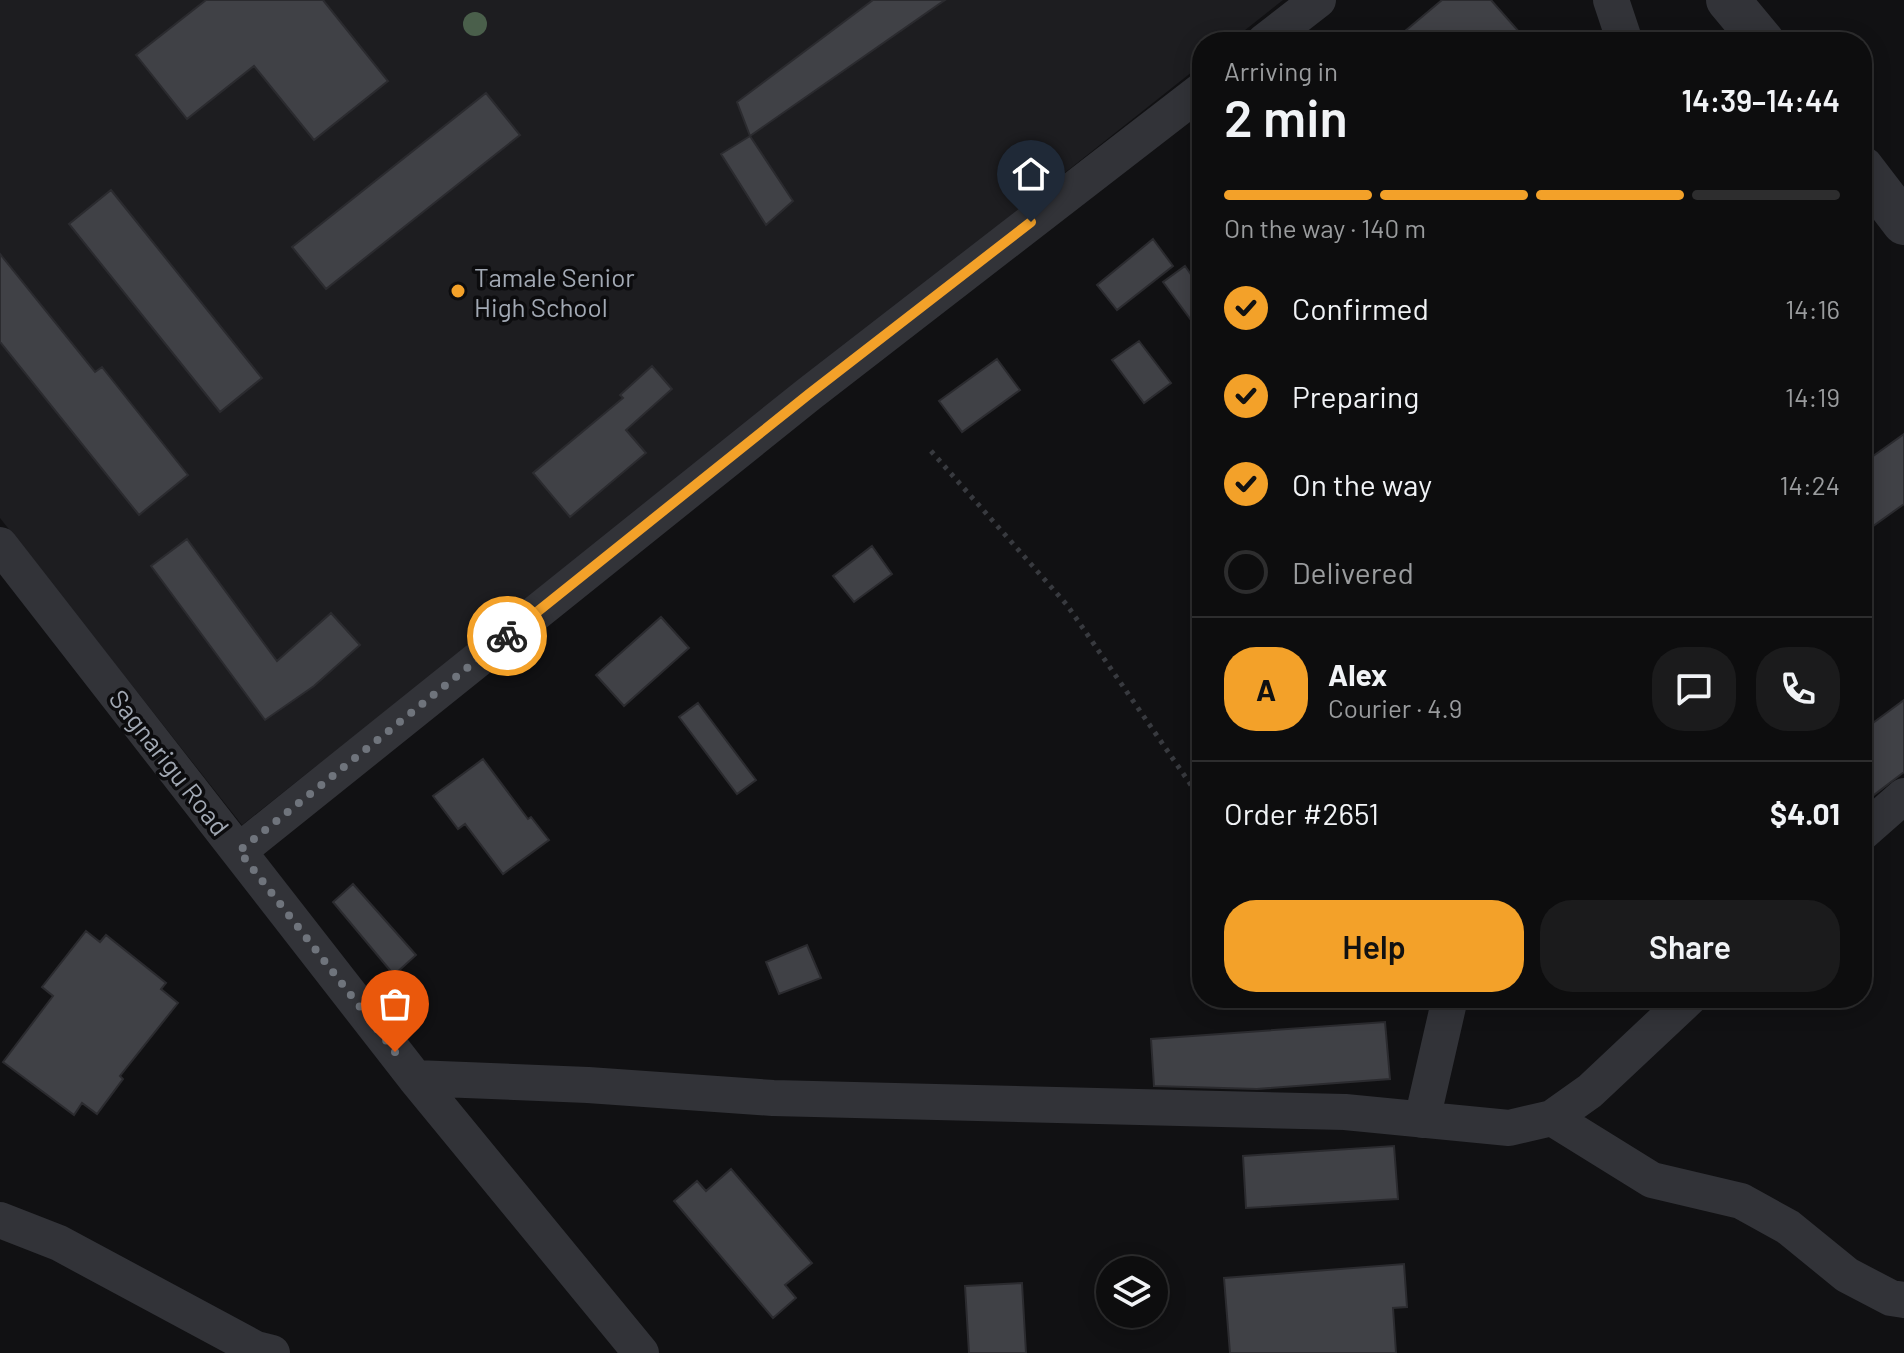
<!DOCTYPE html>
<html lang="en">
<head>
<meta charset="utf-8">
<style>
	body { margin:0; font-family:Barlow,sans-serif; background:#1b1b1c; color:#f1f3f6; height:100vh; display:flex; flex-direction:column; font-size:30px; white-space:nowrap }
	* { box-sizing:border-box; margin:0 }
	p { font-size:26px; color:#9a9c9e }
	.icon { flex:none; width:44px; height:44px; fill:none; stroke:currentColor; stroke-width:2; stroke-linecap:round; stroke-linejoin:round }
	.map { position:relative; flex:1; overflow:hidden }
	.sheet { position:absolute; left:1192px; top:32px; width:680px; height:976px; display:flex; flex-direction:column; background:#0d0d0e; border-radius:32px; box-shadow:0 4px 20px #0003,0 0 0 2px #2d2d2e }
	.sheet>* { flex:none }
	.buttons { position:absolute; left:1096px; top:1256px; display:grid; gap:16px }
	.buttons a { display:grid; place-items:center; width:72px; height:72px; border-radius:50%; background:#0d0d0e; box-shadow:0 4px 20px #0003,0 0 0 2px #2d2d2e; font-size:40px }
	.pin { position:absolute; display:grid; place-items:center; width:68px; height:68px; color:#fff; margin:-82px -34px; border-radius:50% 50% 50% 0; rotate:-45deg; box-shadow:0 0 8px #0007 }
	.pin .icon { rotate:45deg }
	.courier { position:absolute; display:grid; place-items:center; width:80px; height:80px; margin:-40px; border:6px solid #f3a129; border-radius:50%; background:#fff; color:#222; box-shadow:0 2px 10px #0007 }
	.headline em { font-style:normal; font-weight:600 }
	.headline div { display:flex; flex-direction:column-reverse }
	.headline { display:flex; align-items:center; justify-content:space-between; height:136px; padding:0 32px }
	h1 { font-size:52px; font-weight:600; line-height:60px }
	.bar { display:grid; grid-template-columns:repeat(4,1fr); gap:12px 8px; align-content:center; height:96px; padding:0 32px }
	.bar i { height:10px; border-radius:6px; background:#2d2d2e }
	.bar .current { background:#f3a129 }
	.bar p { grid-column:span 4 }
	.line { display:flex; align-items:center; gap:20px; padding:0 32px; border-top:2px solid #2d2d2e }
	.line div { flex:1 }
	.round { display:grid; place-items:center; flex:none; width:84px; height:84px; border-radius:32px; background:#1b1b1c }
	ol { padding:0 32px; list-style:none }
	li { display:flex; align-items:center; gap:24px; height:88px }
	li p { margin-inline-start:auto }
	li .icon { padding:8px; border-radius:50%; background:#f3a129; color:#111; stroke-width:4 }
	li:last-child { color:#9a9c9e }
	li i { width:44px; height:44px; border:4px solid #2d2d2e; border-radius:50% }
	.action { display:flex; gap:16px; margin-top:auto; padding:16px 32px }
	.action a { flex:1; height:92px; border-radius:32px; background:#f3a129; color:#111; font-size:32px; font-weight:600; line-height:92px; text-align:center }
	.action a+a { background:#1b1b1c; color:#f1f3f6 }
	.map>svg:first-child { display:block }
	.built { fill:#1d1d20 }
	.building { fill:#404146; stroke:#2b2b2f; stroke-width:2 }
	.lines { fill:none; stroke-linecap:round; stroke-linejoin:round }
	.path { stroke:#383a3f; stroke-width:5; stroke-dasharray:4 6; stroke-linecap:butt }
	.minor { stroke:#323338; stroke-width:36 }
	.tertiary { stroke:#323338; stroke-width:44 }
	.tree { fill:#4a5f4b }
	.done { stroke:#6f747c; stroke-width:8; stroke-dasharray:0 14.4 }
	.route { stroke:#f3a129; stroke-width:10 }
	.poi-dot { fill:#f3a129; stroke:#0c0c0e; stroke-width:3 }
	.labels { text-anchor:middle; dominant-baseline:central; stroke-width:7; stroke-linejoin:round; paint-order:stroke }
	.poi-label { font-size:26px; fill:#a2a9b4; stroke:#0c0c0e; text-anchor:start }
	.street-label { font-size:26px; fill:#a2a9b4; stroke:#0c0c0e }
</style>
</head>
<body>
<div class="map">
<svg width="1904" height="1353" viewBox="0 0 1904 1353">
	<rect width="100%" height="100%" fill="#111113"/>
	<!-- built -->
	<path class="built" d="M0,0h1283l-53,42h-28v22l-960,761 -242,-307z"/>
	<!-- building -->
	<path class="building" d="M206,0h117l65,81 -74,59 -60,-74 -67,53 -51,-64z
		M873,0h72l-195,136 -13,-34z
		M1442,0h49l37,42h-136z
		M486,93l34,42 -194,154 -34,-42z
		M750,136l43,65 -27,24 -45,-71z
		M111,190l151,188 -42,34 -151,-188z
		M1153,239l20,27 -56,44 -20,-25z
		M0,254l95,118 7,-5 86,108 -49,40 -139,-173z
		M1185,266l17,24v45l-39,-53z
		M1139,341l32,42 -27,20 -32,-43z
		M997,359l23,31 -58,42 -23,-31z
		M652,366l20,23 -46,41 20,23 -76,64 -37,-44 90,-75 -3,-3z
		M1904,434v70l-42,30v-70z
		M187,539l90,122 54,-48 29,32 -46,41 -49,34 -114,-154z
		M872,546l20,28 -38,28 -21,-26z
		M661,617l28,31 -65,58 -28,-31z
		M1904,700v72l-42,32v-73z
		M698,703l58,77 -19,14 -58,-77z
		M483,759l45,60 3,-2 18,23 -46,34 -38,-50 -7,5 -25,-33z
		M353,884l63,71 -22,20 -61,-73z
		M86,931l14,11 6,-7 60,48 -5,6 17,14 -58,73 3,3 -26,35 -15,-11 -8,12 -71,-53 50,-66 -11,-9z
		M807,945l14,33 -42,16 -13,-32z
		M1385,1022l5,57 -133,10 -103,-3 -3,-47z
		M1394,1146l4,53 -152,9 -3,-52z
		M731,1169l81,94 -27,22 11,13 -23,20 -99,-117 23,-20 9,10z
		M1404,1264l3,43 -14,1 3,45h-166l-6,-75z
		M1022,1283l4,70h-57l-4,-67z"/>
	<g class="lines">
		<!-- path -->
		<path class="path" d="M931,451l136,154 135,196"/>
		<!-- minor -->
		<path class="minor" d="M1611,0l14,42
			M1264,42l54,-42
			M0,545l415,533 226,275
			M1862,833l42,-37
			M239,851l570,-457 393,-304
			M415,1078l173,7 185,13 572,14 164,16 43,-10 38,-27 99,-93
			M1552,1118l100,62 89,21 47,26 59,48 44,23 13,2
			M1422,1120l28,-122
			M0,1220l59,23 197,106 16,4"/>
		<!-- tertiary -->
		<path class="tertiary" d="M1728,0l35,42
			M1862,168l42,55"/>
	</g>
	<!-- trees -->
	<circle class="tree" cx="475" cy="24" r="12"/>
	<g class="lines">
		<!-- done -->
		<path class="done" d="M395,1052l-156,-201 268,-215"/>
		<!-- route -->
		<path class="route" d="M507,636l302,-242 222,-172"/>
	</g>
	<!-- markers -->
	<circle class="poi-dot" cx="458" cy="291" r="8"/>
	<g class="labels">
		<!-- poi labels -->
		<g class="poi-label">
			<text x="474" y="276">Tamale Senior<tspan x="474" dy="30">High School</tspan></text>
		</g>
		<!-- street labels -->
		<g class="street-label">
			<text transform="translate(170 762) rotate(52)">Sagnarigu Road</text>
		</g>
	</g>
</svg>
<div class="buttons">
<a><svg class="icon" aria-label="layers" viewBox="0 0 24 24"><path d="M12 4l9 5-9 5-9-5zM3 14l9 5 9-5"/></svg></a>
</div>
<div class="pin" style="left:395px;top:1052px;background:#ea580c"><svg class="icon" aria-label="bag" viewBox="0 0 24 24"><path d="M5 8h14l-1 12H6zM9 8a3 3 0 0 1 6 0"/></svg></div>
<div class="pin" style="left:1031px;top:222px;background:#1f2937"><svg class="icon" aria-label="home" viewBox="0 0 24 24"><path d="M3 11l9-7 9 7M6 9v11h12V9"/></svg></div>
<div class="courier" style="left:507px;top:636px"><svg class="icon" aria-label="bike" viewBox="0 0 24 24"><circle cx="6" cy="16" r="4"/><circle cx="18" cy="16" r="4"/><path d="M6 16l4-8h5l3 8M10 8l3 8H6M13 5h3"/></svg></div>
<section class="sheet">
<div class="headline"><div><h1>2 min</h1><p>Arriving in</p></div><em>14:39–14:44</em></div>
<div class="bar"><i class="current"></i><i class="current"></i><i class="current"></i><i></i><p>On the way · 140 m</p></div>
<ol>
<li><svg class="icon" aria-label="check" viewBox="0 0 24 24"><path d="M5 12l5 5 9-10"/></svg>Confirmed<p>14:16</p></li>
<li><svg class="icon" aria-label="check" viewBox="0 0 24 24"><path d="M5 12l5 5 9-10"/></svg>Preparing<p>14:19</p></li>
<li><svg class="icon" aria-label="check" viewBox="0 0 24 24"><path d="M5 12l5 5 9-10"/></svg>On the way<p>14:24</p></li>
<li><i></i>Delivered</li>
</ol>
<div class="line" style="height:144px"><b class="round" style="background:#f3a129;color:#111">A</b><div><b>Alex</b><p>Courier · 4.9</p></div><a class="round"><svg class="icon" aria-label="chat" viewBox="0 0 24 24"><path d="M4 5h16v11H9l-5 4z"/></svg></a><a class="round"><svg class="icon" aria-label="phone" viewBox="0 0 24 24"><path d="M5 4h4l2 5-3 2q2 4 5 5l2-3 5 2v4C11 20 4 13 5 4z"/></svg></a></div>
<div class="line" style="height:104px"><div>Order #2651</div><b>$4.01</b></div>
<div class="action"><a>Help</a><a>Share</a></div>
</section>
</div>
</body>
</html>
